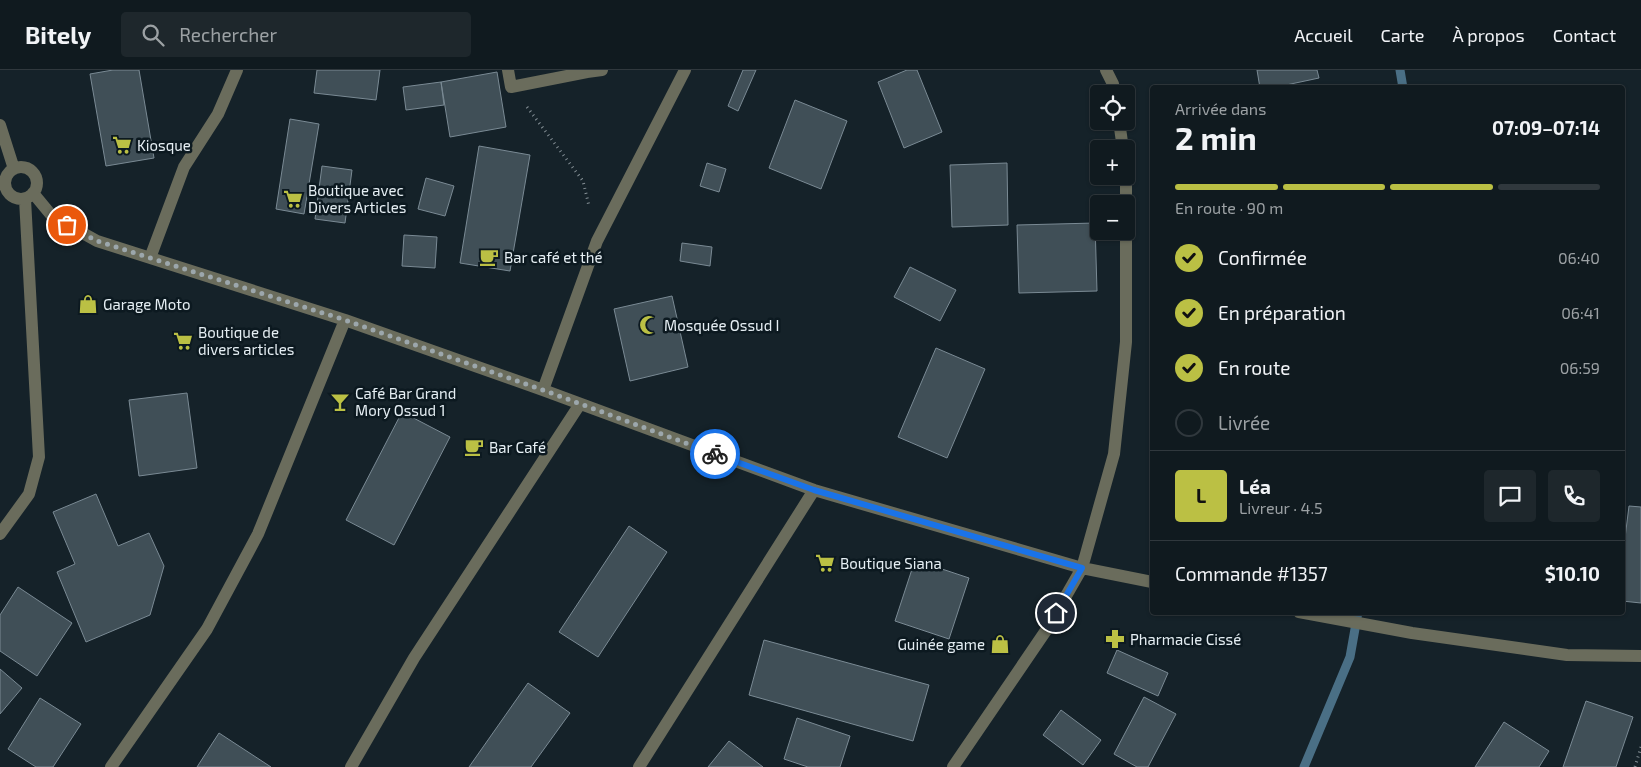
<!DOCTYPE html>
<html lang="fr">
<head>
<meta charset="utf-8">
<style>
	body { margin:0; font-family:"Exo 2",sans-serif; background:#1e272c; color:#f1f3f6; height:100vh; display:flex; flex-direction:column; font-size:19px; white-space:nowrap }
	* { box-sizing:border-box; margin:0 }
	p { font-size:16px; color:#9ca1a4 }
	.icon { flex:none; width:28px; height:28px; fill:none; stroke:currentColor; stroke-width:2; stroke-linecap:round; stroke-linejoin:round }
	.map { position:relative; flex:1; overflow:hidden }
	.sheet { position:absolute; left:1150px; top:15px; width:475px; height:530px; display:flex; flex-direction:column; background:#101a1f; border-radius:5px; box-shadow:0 1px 4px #0004,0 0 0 1px #30383d }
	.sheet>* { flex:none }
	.buttons { position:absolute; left:1090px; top:15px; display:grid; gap:10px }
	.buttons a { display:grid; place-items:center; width:45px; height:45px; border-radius:5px; background:#101a1f; box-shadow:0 1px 4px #0004,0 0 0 1px #30383d; font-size:25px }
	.pin { position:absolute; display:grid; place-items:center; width:42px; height:42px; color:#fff; margin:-21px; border:2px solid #fff; border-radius:50%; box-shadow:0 1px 5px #0007 }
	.courier { position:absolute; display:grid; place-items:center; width:50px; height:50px; margin:-25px; border:4px solid #1a73e8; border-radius:50%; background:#fff; color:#222; box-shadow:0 1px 6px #0007 }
	.overview em { font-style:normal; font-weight:700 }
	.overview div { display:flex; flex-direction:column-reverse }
	.overview { display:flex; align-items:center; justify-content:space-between; height:85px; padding:0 25px }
	h1 { font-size:32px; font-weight:700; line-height:38px }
	.bar { display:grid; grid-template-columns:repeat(4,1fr); gap:8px 5px; align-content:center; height:60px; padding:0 25px }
	.bar i { height:6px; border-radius:4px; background:#30383d }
	.bar .selected { background:#bbc044 }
	.bar p { grid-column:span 4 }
	.line { display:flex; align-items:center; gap:12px; padding:0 25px; border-top:1px solid #30383d }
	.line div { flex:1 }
	.round { display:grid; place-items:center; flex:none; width:52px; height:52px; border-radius:5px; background:#1e272c }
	ol { padding:0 25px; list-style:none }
	li { display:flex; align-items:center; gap:15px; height:55px }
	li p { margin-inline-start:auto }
	li .icon { padding:5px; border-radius:50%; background:#bbc044; color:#111; stroke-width:4 }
	li:last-child { color:#9ca1a4 }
	li i { width:28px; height:28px; border:2px solid #30383d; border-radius:50% }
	header { display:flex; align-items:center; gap:30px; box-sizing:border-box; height:70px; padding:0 25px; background:#101a1f; border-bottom:1px solid #30383d }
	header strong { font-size:24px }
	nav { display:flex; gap:28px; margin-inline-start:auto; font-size:18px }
	.search { width:350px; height:45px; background:#1e272c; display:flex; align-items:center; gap:12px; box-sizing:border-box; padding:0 18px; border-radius:5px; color:#9ca1a4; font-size:19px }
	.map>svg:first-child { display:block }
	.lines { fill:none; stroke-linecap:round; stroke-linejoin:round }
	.stream { stroke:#4a6f85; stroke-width:9 }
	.building { fill:#404f57; stroke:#7a8a94 }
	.path { stroke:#848f95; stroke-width:3; stroke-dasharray:1 4; stroke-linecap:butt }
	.minor { stroke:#6a6c5c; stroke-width:12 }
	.done { stroke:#9ca7ac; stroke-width:5; stroke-dasharray:0 9 }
	.route { stroke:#1a73e8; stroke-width:6 }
	.labels { text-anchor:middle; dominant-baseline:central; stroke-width:5; stroke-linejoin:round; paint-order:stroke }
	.poi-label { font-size:15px; fill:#e5eef3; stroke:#0c1920; text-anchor:start }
</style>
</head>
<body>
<header>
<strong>Bitely</strong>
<div class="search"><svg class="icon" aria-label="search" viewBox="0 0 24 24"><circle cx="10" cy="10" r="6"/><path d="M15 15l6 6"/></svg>Rechercher</div>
<nav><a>Accueil</a><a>Carte</a><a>À propos</a><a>Contact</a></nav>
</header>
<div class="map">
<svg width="1641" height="697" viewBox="0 0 1641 697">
	<rect width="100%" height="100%" fill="#152229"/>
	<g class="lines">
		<!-- stream -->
		<path class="stream" d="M1400,0l3,18
			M1304,697l46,-110 8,-45"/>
	</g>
	<!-- building -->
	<path class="building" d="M113,0h26l15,88 -48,8 -16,-92z
		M317,0h63l-4,30 -62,-7z
		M743,0h13l-18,41 -10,-5z
		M907,0h10l25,62 -38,16 -26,-66z
		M1257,0h60l2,8 -47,10h-12z
		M497,2l9,55 -56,10 -9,-55z
		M441,12l3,23 -38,5 -3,-23z
		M795,30l52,21 -26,68 -52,-21z
		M290,49l29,5 -15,90 -28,-5z
		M479,76l51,9 -20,116 -50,-8z
		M707,93l19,6 -7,23 -19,-6z
		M1007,93l1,62 -56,2 -2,-62z
		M322,96l30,4 -7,53 -30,-4z
		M426,108l28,8 -9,30 -27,-7z
		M1095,153l2,68 -78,2 -2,-68z
		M404,165l33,2 -2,31 -33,-2z
		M682,173l30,4 -2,19 -30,-5z
		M910,197l46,23 -16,31 -46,-24z
		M672,226l16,71 -58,14 -16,-72z
		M936,278l49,21 -38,89 -49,-21z
		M187,323l10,75 -58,8 -10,-76z
		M402,342l48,25 -56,108 -48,-25z
		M96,424l22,52 31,-13 15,33 -14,49 -64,27 -29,-70 18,-8 -22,-52z
		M1629,436l12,1v96l-19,-2v-39z
		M629,456l38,26 -69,105 -39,-25z
		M915,490l54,18 -20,61 -54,-18z
		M18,517l54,36 -35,53 -37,-25v-36z
		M764,570l165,45 -16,56 -164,-46z
		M1117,580l51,23 -10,23 -51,-23z
		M0,599l22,19 -22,26z
		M528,613l42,30 -39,54h-62z
		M1144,627l32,17 -28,53h-11l-23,-13z
		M40,628l41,26 -28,43h-17l-28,-18z
		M1586,631l47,16 -17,50h-53z
		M1061,640l40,30 -18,25 -40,-30z
		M797,648l53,18 -10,31h-32l-24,-8z
		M1504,652l45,29 -10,16h-64z
		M219,663l52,34h-74z
		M729,671l34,26h-55z"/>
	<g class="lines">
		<!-- path -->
		<path class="path" d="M527,37l56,74 6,25
			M1635,697l6,-20"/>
		<!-- minor -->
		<path class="minor" d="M508,0l3,17 76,-15 15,-2
			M1106,0l7,14 2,10
			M1119,51l4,28
			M0,55l14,44
			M5 113a16 16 0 1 1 32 0a16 16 0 1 1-32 0Z
			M33,123l19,23 45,25 248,79 198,70 271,100 268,78 70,14
			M150,188l34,-91 34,-53 19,-44
			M543,320l54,-149 88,-171
			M0,464l29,-40 10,-37 -14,-258
			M1299,542l113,21 155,22 74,1
			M111,697l96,-138 51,-95 87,-214
			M351,697l63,-109 166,-254
			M639,697l175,-277
			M953,697l94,-138 35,-61 32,-114 12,-112v-176"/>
	</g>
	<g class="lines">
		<!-- done -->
		<path class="done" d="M67,155l30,16 248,79 198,70 172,64"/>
		<!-- route -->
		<path class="route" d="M715,384l99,36 268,78 -26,45"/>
	</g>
	<!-- icons -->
	<defs>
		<g id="supermarket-bare" transform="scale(1.5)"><path d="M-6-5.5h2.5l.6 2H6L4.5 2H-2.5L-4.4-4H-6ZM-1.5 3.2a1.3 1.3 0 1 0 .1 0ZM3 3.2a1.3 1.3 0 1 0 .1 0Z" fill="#bbc044" stroke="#0c1920" stroke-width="2.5" paint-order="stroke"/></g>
		<g id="cafe-bare" transform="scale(1.5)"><path d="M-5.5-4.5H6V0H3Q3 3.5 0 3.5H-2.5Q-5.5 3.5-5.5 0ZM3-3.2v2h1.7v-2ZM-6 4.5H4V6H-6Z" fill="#bbc044" stroke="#0c1920" stroke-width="2.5" paint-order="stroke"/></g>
		<g id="shop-bare" transform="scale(1.5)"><path d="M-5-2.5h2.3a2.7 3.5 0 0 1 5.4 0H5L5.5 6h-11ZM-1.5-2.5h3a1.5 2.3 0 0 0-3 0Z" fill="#bbc044" stroke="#0c1920" stroke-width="2.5" paint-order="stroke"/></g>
		<g id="mosque-bare" transform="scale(1.5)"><path d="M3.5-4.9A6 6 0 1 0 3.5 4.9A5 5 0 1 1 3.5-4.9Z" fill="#bbc044" stroke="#0c1920" stroke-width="2.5" paint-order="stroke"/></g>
		<g id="bar-bare" transform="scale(1.5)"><path d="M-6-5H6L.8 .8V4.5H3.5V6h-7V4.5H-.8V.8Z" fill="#bbc044" stroke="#0c1920" stroke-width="2.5" paint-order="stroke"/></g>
		<g id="pharmacy-bare" transform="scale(1.5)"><path d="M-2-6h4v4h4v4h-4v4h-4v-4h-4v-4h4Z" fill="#bbc044" stroke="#0c1920" stroke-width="2.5" paint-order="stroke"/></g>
	</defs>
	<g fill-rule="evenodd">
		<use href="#supermarket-bare" x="122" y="75"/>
		<use href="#supermarket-bare" x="293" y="129"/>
		<use href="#cafe-bare" x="489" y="187"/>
		<use href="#shop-bare" x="88" y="234"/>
		<use href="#mosque-bare" x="649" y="255"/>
		<use href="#supermarket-bare" x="183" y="271"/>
		<use href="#bar-bare" x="340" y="332"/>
		<use href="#cafe-bare" x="474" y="377"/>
		<use href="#supermarket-bare" x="825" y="493"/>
		<use href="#pharmacy-bare" x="1115" y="569"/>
		<use href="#shop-bare" x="1000" y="574"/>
	</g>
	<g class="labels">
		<!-- poi labels -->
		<g class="poi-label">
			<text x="137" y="75">Kiosque</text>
			<text x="308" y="120">Boutique avec<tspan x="308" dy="17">Divers Articles</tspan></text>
			<text x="504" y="187">Bar café et thé</text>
			<text x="103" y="234">Garage Moto</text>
			<text x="664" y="255">Mosquée Ossud I</text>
			<text x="198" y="262">Boutique de<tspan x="198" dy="17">divers articles</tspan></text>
			<text x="355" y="323">Café Bar Grand<tspan x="355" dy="17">Mory Ossud 1</tspan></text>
			<text x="489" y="377">Bar Café</text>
			<text x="840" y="493">Boutique Siana</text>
			<text x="1130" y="569">Pharmacie Cissé</text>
			<text x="985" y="574" text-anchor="end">Guinée game</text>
		</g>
	</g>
</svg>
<div class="buttons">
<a><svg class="icon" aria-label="locate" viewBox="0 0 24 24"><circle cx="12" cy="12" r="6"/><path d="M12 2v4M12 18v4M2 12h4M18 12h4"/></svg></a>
<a>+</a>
<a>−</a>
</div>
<div class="pin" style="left:67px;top:155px;background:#ea580c"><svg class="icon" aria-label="bag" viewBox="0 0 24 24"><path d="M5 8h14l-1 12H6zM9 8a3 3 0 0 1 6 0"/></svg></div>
<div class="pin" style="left:1056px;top:543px;background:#1f2937"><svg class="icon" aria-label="home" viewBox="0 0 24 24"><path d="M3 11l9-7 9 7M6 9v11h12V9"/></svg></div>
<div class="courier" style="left:715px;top:384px"><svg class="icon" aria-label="bike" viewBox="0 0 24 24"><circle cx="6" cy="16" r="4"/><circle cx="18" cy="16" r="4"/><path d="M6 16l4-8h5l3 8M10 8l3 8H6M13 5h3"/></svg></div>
<section class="sheet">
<div class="overview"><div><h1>2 min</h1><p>Arrivée dans</p></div><em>07:09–07:14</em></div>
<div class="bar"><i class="selected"></i><i class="selected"></i><i class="selected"></i><i></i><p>En route · 90 m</p></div>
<ol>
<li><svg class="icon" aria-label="check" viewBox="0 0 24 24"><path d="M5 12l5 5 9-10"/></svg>Confirmée<p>06:40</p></li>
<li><svg class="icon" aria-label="check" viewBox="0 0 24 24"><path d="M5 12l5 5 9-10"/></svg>En préparation<p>06:41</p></li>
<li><svg class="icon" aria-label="check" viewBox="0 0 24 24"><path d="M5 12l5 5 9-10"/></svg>En route<p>06:59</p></li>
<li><i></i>Livrée</li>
</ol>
<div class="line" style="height:90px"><b class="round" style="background:#bbc044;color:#111">L</b><div><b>Léa</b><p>Livreur · 4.5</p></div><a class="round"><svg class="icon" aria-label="chat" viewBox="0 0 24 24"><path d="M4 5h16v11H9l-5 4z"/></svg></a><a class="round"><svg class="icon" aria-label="phone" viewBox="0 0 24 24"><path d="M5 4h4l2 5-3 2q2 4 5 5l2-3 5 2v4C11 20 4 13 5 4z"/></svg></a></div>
<div class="line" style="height:65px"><div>Commande #1357</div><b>$10.10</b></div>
</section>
</div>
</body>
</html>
